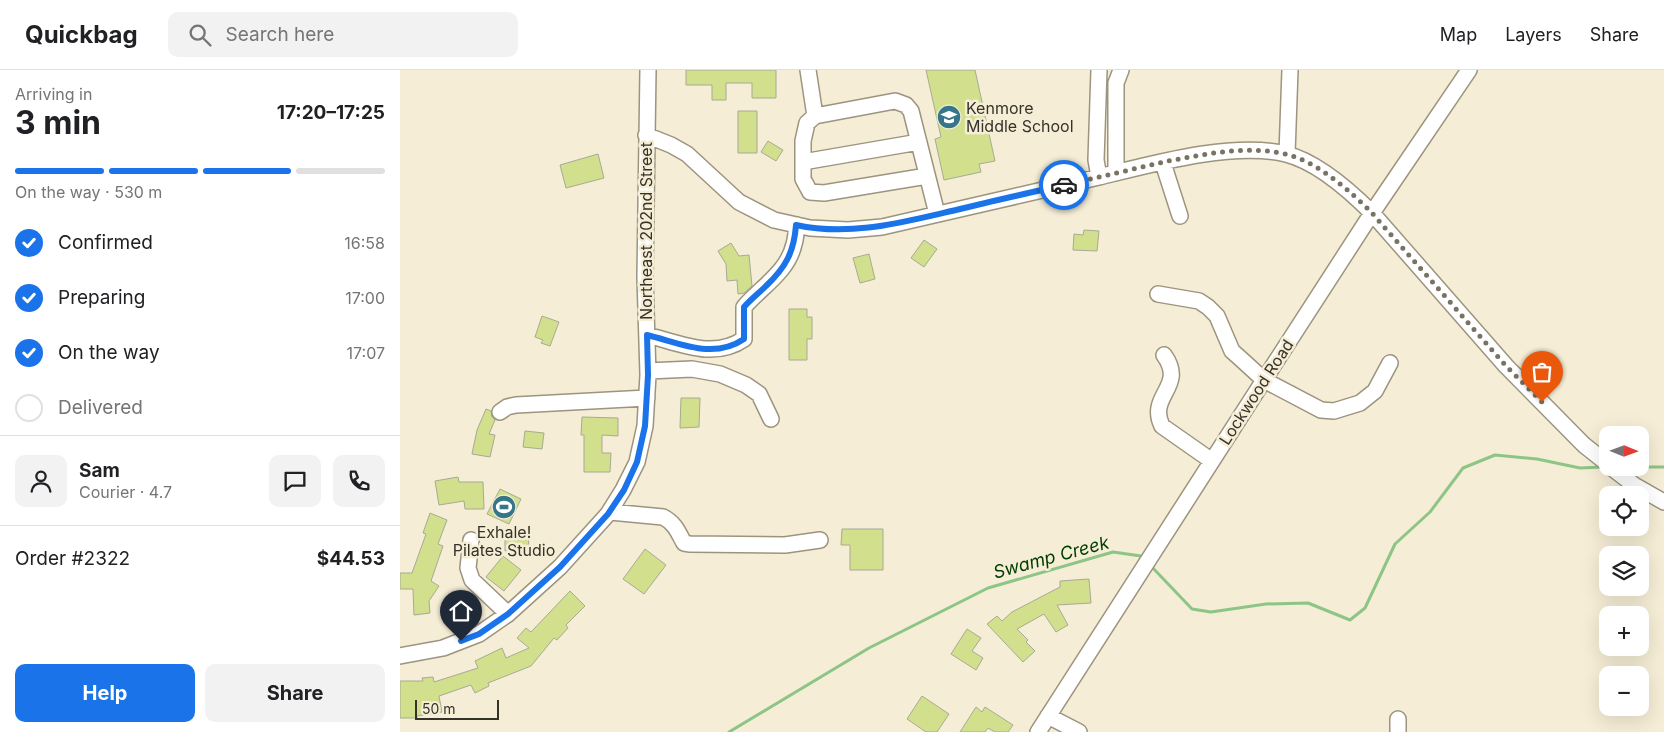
<!DOCTYPE html>
<html lang="en">
<head>
<meta charset="utf-8">
<style>
	body { margin:0; font-family:Inter,sans-serif; background:#f2f2f2; color:#202124; height:100vh; display:flex; flex-direction:column; font-size:19px; white-space:nowrap }
	* { box-sizing:border-box; margin:0 }
	p { font-size:16px; color:#757577 }
	.icon { flex:none; width:28px; height:28px; fill:none; stroke:currentColor; stroke-width:2; stroke-linecap:round; stroke-linejoin:round }
	.map { position:relative; flex:1; overflow:hidden }
	.panel { display:flex; flex-direction:column; background:#fff; width:400px }
	.panel>* { flex:none }
	.needle { width:32px; rotate:91deg }
	.tools { position:absolute; left:1199px; top:356px; display:grid; gap:10px }
	.tools a { display:grid; place-items:center; width:50px; height:50px; border-radius:10px; background:#fff; box-shadow:0 5px 20px #0002; font-size:25px }
	.scale { position:absolute; left:15px; bottom:12px; width:84px; box-sizing:border-box; padding-left:5px; border:2px solid #353229; border-top:0; font-size:14px; line-height:18px; white-space:nowrap; color:#353229; -webkit-text-stroke:4px #f5edd5; paint-order:stroke }
	.pin { position:absolute; display:grid; place-items:center; width:42px; height:42px; color:#fff; margin:-51px -21px; border-radius:50% 50% 50% 0; rotate:-45deg; box-shadow:0 0 5px #0007 }
	.pin .icon { rotate:45deg }
	.courier { position:absolute; display:grid; place-items:center; width:50px; height:50px; margin:-25px; border:4px solid #1a73e8; border-radius:50%; background:#fff; color:#222; box-shadow:0 1px 6px #0007 }
	.head em { font-style:normal; font-weight:700 }
	.head div { display:flex; flex-direction:column-reverse }
	.head { display:flex; align-items:center; justify-content:space-between; height:85px; padding:0 15px }
	h1 { font-size:32px; font-weight:700; line-height:38px }
	.bar { display:grid; grid-template-columns:repeat(4,1fr); gap:8px 5px; align-content:center; height:60px; padding:0 15px }
	.bar i { height:6px; border-radius:4px; background:#e0e0e0 }
	.bar .active { background:#1a73e8 }
	.bar p { grid-column:span 4 }
	.line { display:flex; align-items:center; gap:12px; padding:0 15px; border-top:1px solid #e0e0e0 }
	.line div { flex:1 }
	.round { display:grid; place-items:center; flex:none; width:52px; height:52px; border-radius:10px; background:#f2f2f2 }
	ol { padding:0 15px; list-style:none }
	li { display:flex; align-items:center; gap:15px; height:55px }
	li p { margin-inline-start:auto }
	li .icon { padding:5px; border-radius:50%; background:#1a73e8; color:#fff; stroke-width:4 }
	li:last-child { color:#757577 }
	li i { width:28px; height:28px; border:2px solid #e0e0e0; border-radius:50% }
	.button { display:flex; gap:10px; margin-top:auto; padding:10px 15px }
	.button a { flex:1; height:58px; border-radius:10px; background:#1a73e8; color:#fff; font-size:20px; font-weight:700; line-height:58px; text-align:center }
	.button a+a { background:#f2f2f2; color:#202124 }
	header { display:flex; align-items:center; gap:30px; box-sizing:border-box; height:70px; padding:0 25px; background:#fff; border-bottom:1px solid #e0e0e0 }
	header strong { font-size:24px }
	nav { display:flex; gap:28px; margin-inline-start:auto; font-size:18px }
	.search { width:350px; height:45px; background:#f2f2f2; display:flex; align-items:center; gap:12px; box-sizing:border-box; padding:0 18px; border-radius:10px; color:#757577; font-size:19px }
	main { display:flex; flex:1; min-height:0 }
	.map>svg:first-child { display:block }
	.lines { fill:none; stroke-linecap:round; stroke-linejoin:round }
	.stream { stroke:#8dc586; stroke-width:3 }
	.building { fill:#d2df8d; stroke:#a6ab94 }
	.minor-casing { stroke:#9c947f; stroke-width:18 }
	.minor { stroke:#fff; stroke-width:15 }
	.done { stroke:#787365; stroke-width:5; stroke-dasharray:0 9 }
	.route { stroke:#1a73e8; stroke-width:6 }
	.labels { text-anchor:middle; dominant-baseline:central; stroke-width:5; stroke-linejoin:round; paint-order:stroke }
	.poi-label { font-size:16px; fill:#353229; stroke:#f5edd5; text-anchor:start }
	.street-label { font-size:16px; fill:#353229; stroke:#f5edd5 }
	.water-label { font-size:18px; font-style:italic; fill:#003d00; stroke:#f5edd5 }
</style>
</head>
<body>
<header>
<strong>Quickbag</strong>
<div class="search"><svg class="icon" aria-label="search" viewBox="0 0 24 24"><circle cx="10" cy="10" r="6"/><path d="M15 15l6 6"/></svg>Search here</div>
<nav><a>Map</a><a>Layers</a><a>Share</a></nav>
</header>
<main>
<section class="panel">
<div class="head"><div><h1>3 min</h1><p>Arriving in</p></div><em>17:20–17:25</em></div>
<div class="bar"><i class="active"></i><i class="active"></i><i class="active"></i><i></i><p>On the way · 530 m</p></div>
<ol>
<li><svg class="icon" aria-label="check" viewBox="0 0 24 24"><path d="M5 12l5 5 9-10"/></svg>Confirmed<p>16:58</p></li>
<li><svg class="icon" aria-label="check" viewBox="0 0 24 24"><path d="M5 12l5 5 9-10"/></svg>Preparing<p>17:00</p></li>
<li><svg class="icon" aria-label="check" viewBox="0 0 24 24"><path d="M5 12l5 5 9-10"/></svg>On the way<p>17:07</p></li>
<li><i></i>Delivered</li>
</ol>
<div class="line" style="height:90px"><a class="round"><svg class="icon" aria-label="person" viewBox="0 0 24 24"><circle cx="12" cy="8" r="4"/><path d="M4 21q1-7 8-7t8 7"/></svg></a><div><b>Sam</b><p>Courier · 4.7</p></div><a class="round"><svg class="icon" aria-label="chat" viewBox="0 0 24 24"><path d="M4 5h16v11H9l-5 4z"/></svg></a><a class="round"><svg class="icon" aria-label="phone" viewBox="0 0 24 24"><path d="M5 4h4l2 5-3 2q2 4 5 5l2-3 5 2v4C11 20 4 13 5 4z"/></svg></a></div>
<div class="line" style="height:65px"><div>Order #2322</div><b>$44.53</b></div>
<div class="button"><a>Help</a><a>Share</a></div>
</section>
<div class="map">
<svg width="1264" height="662" viewBox="0 0 1264 662">
	<rect width="100%" height="100%" fill="#f5edd5"/>
	<g class="lines">
		<!-- stream -->
		<path class="stream" d="M1240,397h24
			M751,496l41,43 19,3 55,-8 42,-1 42,17 15,-12 30,-64 35,-32 33,-44 32,-13 42,4 43,9 24,-1
			M329,662l140,-84 119,-60 125,-36 28,4 4,4"/>
	</g>
	<!-- building -->
	<path class="building" d="M286,0h90v28h-24v-15h-26v17h-14v-15h-26z
		M526,0h49l20,91 -16,3 2,8 -37,8 -9,-41 6,-2z
		M338,41h19v42h-19z
		M368,71l15,9 -7,11 -15,-9z
		M198,84l6,24 -38,10 -6,-23z
		M684,160l15,1 -2,20 -24,-1 1,-16 9,1z
		M524,170l13,9 -13,18 -13,-9z
		M331,173l8,13 10,-1 3,31 -8,7 -6,1 -1,-14 -10,1 -1,-17 -8,-13z
		M469,184l6,25 -15,4 -7,-25z
		M389,239h18v8h5v22h-5v21h-18z
		M142,246l17,6 -9,24 -9,-3 2,-3 -8,-3z
		M281,328h19l-1,29 -19,1z
		M86,339l5,2 1,6 3,3 -6,14 6,1 -5,22 -18,-3 5,-24z
		M182,347l36,1v18l-16,-1v18h9l-1,19h-26v-37h-3z
		M125,361l19,2 -2,16 -19,-2z
		M58,407l1,5h24l1,27h-19l-1,-8 -25,4 -4,-24z
		M100,419l21,10 -12,25 -22,-10z
		M30,443l17,7 -9,24 5,2 -12,35 8,5 -10,15 1,12 -16,2 -1,-26h-13v-16h12l14,-39 -3,-1z
		M128,459l1,22h-24v-21z
		M442,459h41v41h-33v-25h-9z
		M245,479l21,16 -22,29 -21,-15z
		M103,486l18,14 -17,21 -18,-14z
		M689,509l2,24 -34,2 11,20 -12,7 -12,-18 -27,15 11,11 -2,2 9,9 -12,11 -36,-38 10,-8 5,5 10,-9 48,-25v-6z
		M170,521l15,15 -19,19 2,3 -11,12 -3,-2 -23,28 -43,17 1,3 -14,7 -4,-8 -32,11 3,16 -25,4v2h-17v-37h23l-1,-3 11,-1 1,5 44,-14 -3,-7 27,-13 4,10 23,-10 -12,-10 9,-10 5,4z
		M567,559l14,9 -9,13 11,7 -7,12 -25,-16z
		M522,626l27,18 -12,18h-11l-19,-13z
		M576,637l6,5 3,-5 28,18 -5,7h-13l-7,-4 -3,4h-25z"/>
	<g class="lines">
		<!-- minor casing -->
		<g class="minor-casing">
			<path id="minor" d="M408,0l7,46
				M246,65l25,10 16,9 52,48 35,18 36,8 38,2 34,-3c72,-17 145,-33 217,-50 53,-13 134,-36 187,-23 32,8 64,37 86,59l134,153 78,79 24,19
				M887,84l3,-84
				M403,92l116,-20
				M763,93l17,53
				M716,103v-90l5,-13
				M527,106l-103,17 -14,-1 -7,-13v-38l4,-18 8,-7 80,-15 11,4 5,6 26,103
				M699,107l-3,-17 3,-90
				M758,224l41,7 9,6 9,9 15,35 9,8 23,21 57,30 13,1 26,-8 15,-12 15,-28
				M247,265c33,8 66,25 97,4v-32c17,-20 44,-35 50,-63 2,-6 2,-13 3,-19
				M764,285c23,32 -17,40 -2,71l50,35
				M248,301l44,-2 28,5 26,11 13,9 12,25
				M100,342l7,-5 9,-2 131,-7
				M1212,398l22,17 30,17
				M210,442l53,5c12,6 15,15 21,26l6,1 95,1 35,-5
				M71,470l-3,28 4,12 36,34
				M0,586l43,-8 36,-14 29,-20 52,-47 48,-53 15,-24 14,-28 8,-36 3,-51 -3,-98 3,-207
				M648,646l31,16
				M998,649v13
				M638,662l226,-352 108,-167 97,-143"/>
		</g>
		<!-- minor -->
		<use href="#minor" class="minor"/>
	</g>
	<g class="lines">
		<!-- done -->
		<path class="done" d="M664,115c35,-8 70,-16 104,-24 39,-7 78,-16 117,-7 32,7 65,37 87,59l134,153 36,36"/>
		<!-- route -->
		<path class="route" d="M61,571l18,-7 29,-20 52,-47 48,-53 16,-24 13,-28 8,-36 3,-51 -1,-40c33,8 66,25 97,4v-32c7,-8 15,-14 22,-21 20,-19 28,-34 30,-61 55,12 107,-3 160,-15 36,-9 72,-17 108,-25"/>
	</g>
	<!-- icons -->
	<defs>
		<g id="school-disc" transform="scale(1.25)"><circle r="9.5" fill="#357689" stroke="#f5edd5"/><path d="M0-5L7-2L0 1L-7-2ZM-4 1L0 2.5L4 1V4Q0 6-4 4Z" fill="#fff"/></g>
		<g id="stadium-disc" transform="scale(1.25)"><circle r="9.5" fill="#357689" stroke="#f5edd5"/><path d="M0-5a6.5 5 0 1 0 0 10a6.5 5 0 1 0 0-10ZM-3.5-1.8h7v3.6h-7Z" fill="#fff"/></g>
	</defs>
	<g fill-rule="evenodd">
		<use href="#school-disc" x="549" y="47"/>
		<use href="#stadium-disc" x="104" y="437"/>
	</g>
	<g class="labels">
		<!-- poi labels -->
		<g class="poi-label">
			<text x="566" y="38">Kenmore<tspan x="566" dy="18">Middle School</tspan></text>
			<text x="104" y="462" text-anchor="middle">Exhale!<tspan x="104" dy="18">Pilates Studio</tspan></text>
		</g>
		<!-- street labels -->
		<g class="street-label">
			<text transform="translate(246 161) rotate(-90)">Northeast 202nd Street</text>
			<text transform="translate(856 322) rotate(-57)">Lockwood Road</text>
		</g>
		<!-- water labels -->
		<g class="water-label">
			<text transform="translate(651 487) rotate(-15)">Swamp Creek</text>
		</g>
	</g>
</svg>
<div class="tools">
<a><svg class="needle" viewBox="-14 -14 28 28"><path d="M0-13l5 13h-10z" fill="#e53935"/><path d="M0 13l5-13h-10z" fill="#757577"/></svg></a>
<a><svg class="icon" aria-label="locate" viewBox="0 0 24 24"><circle cx="12" cy="12" r="6"/><path d="M12 2v4M12 18v4M2 12h4M18 12h4"/></svg></a>
<a><svg class="icon" aria-label="layers" viewBox="0 0 24 24"><path d="M12 4l9 5-9 5-9-5zM3 14l9 5 9-5"/></svg></a>
<a>+</a>
<a>−</a>
</div>
<div class="scale">50 m</div>
<div class="pin" style="left:1142px;top:332px;background:#ea580c"><svg class="icon" aria-label="bag" viewBox="0 0 24 24"><path d="M5 8h14l-1 12H6zM9 8a3 3 0 0 1 6 0"/></svg></div>
<div class="pin" style="left:61px;top:571px;background:#1f2937"><svg class="icon" aria-label="home" viewBox="0 0 24 24"><path d="M3 11l9-7 9 7M6 9v11h12V9"/></svg></div>
<div class="courier" style="left:664px;top:115px"><svg class="icon" aria-label="car" viewBox="0 0 24 24"><path d="M5 17H2v-5l4-1 3-4h7l3 4 3 1v5h-3M9 17h6M6 11h13"/><circle cx="7" cy="17" r="2"/><circle cx="17" cy="17" r="2"/></svg></div>
</div>
</main>
</body>
</html>
